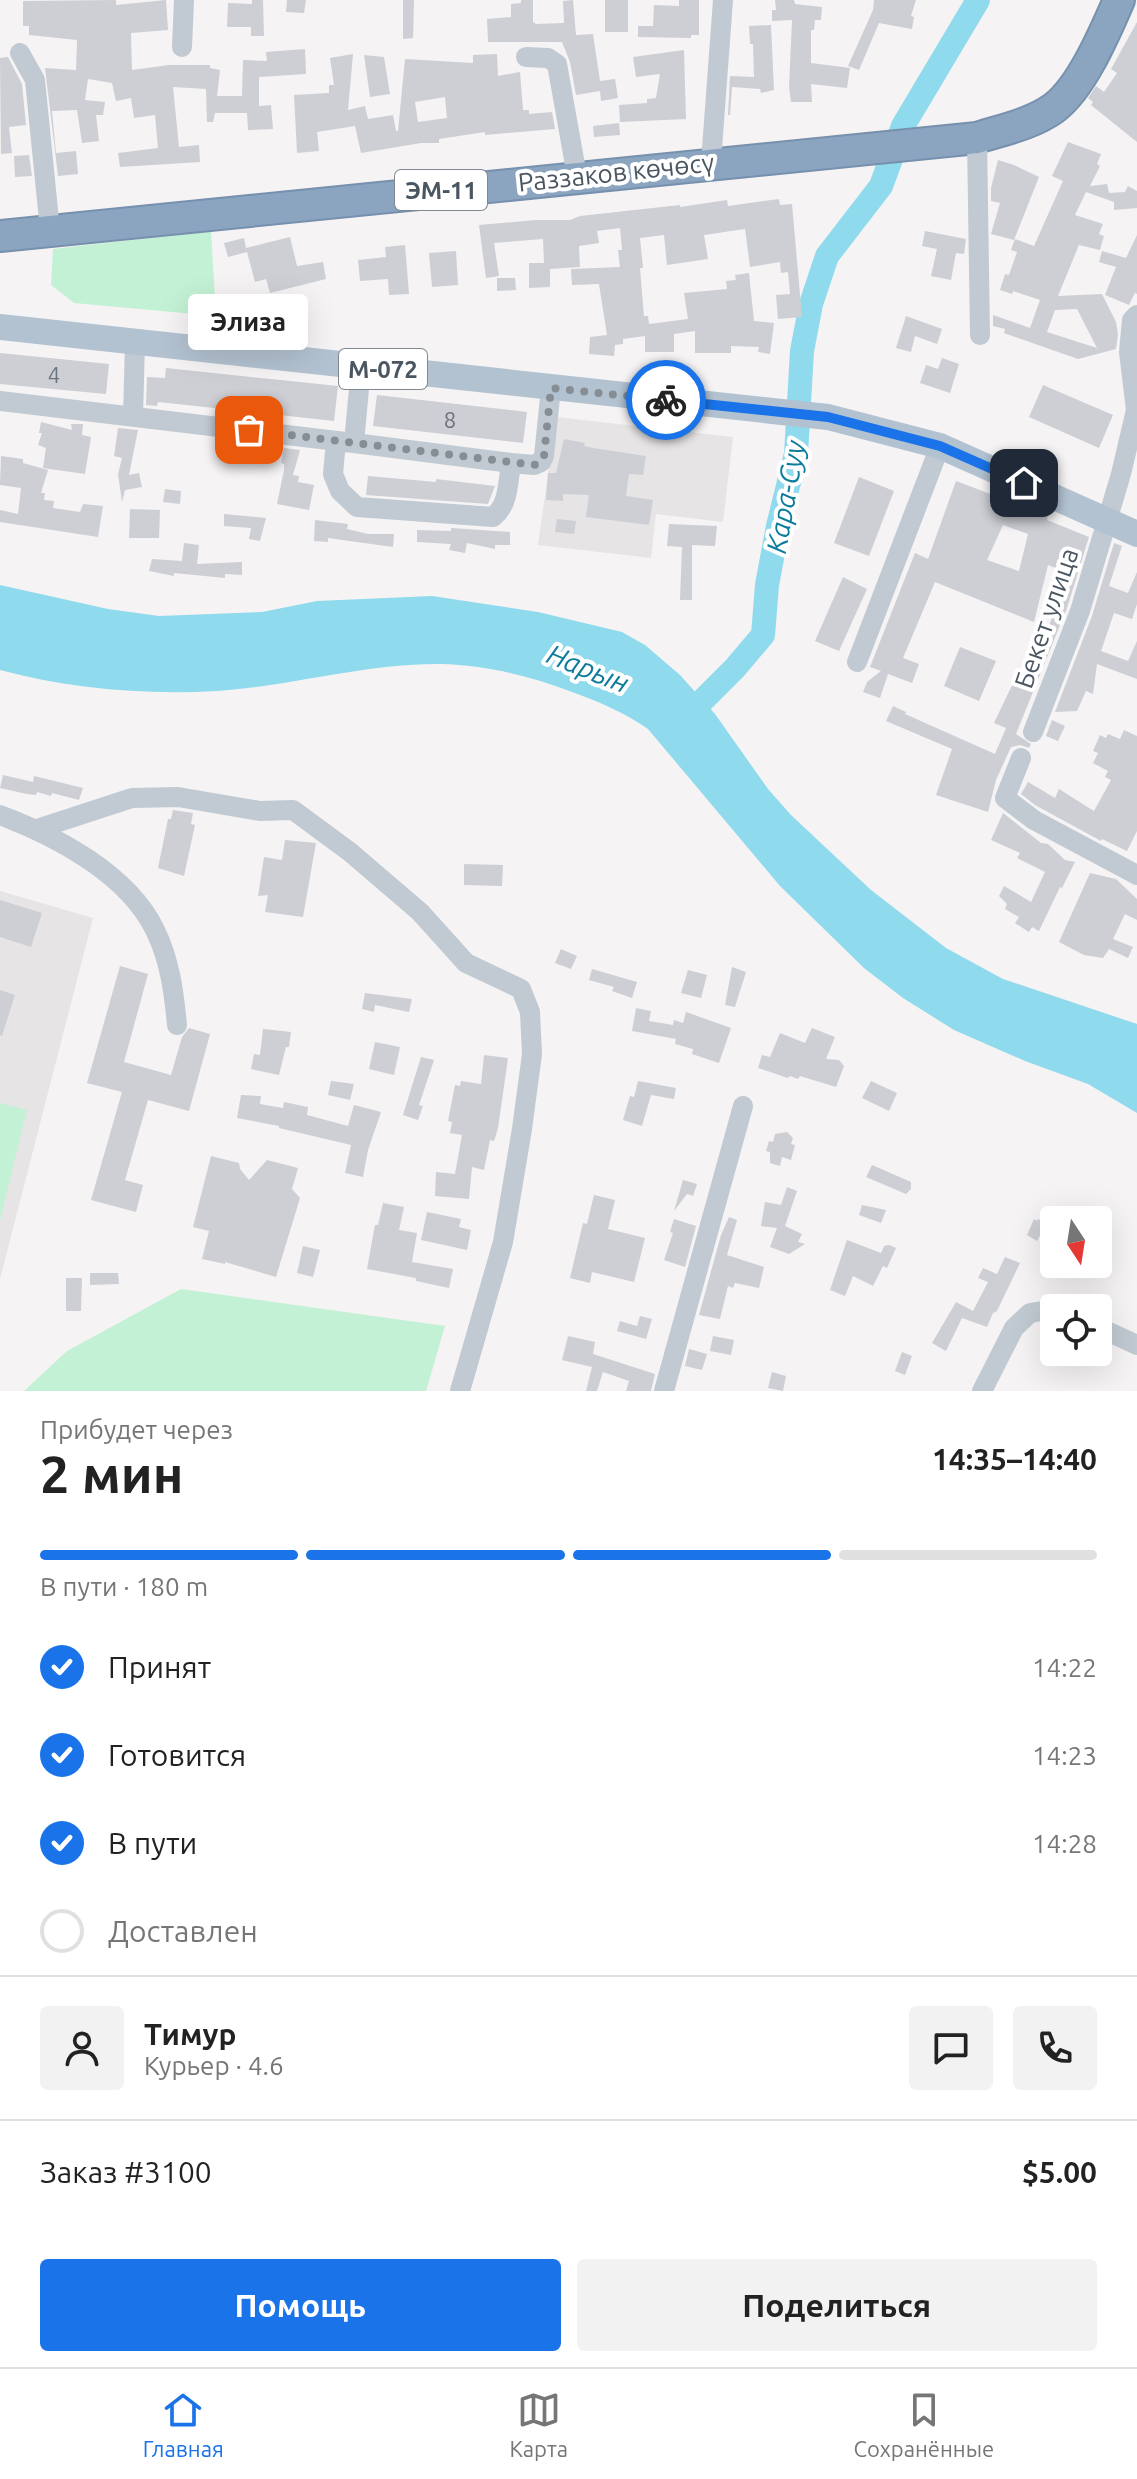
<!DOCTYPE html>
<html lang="ru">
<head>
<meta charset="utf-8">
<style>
	body { margin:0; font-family:Ubuntu,sans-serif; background:#f2f2f2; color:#222; height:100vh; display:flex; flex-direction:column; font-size:30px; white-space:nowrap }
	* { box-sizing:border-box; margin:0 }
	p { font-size:26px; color:#767676 }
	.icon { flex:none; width:44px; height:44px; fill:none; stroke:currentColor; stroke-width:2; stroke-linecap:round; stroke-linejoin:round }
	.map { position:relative; height:1391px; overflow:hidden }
	.sheet { display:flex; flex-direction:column; background:#fff; flex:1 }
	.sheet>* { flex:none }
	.needle { width:52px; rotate:168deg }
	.fabs { position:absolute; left:1040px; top:1206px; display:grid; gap:16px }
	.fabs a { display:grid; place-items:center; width:72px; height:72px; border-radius:8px; background:#fff; box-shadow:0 8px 32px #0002; font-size:40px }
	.pin { position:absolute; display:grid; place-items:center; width:68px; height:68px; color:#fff; margin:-34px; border-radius:16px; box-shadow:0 4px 12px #0006 }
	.courier { position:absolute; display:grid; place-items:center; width:80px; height:80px; margin:-40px; border:6px solid #1a73e8; border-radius:50%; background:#fff; color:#222; box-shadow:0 2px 10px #0007 }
	.bubble { position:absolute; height:56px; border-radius:8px; background:#fff; box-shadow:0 8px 32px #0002; font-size:26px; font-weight:600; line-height:56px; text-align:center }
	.summary em { font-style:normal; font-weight:600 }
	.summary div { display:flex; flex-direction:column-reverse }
	.summary { display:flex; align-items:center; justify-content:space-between; height:136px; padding:0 40px }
	h1 { font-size:52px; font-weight:600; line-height:60px }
	.bar { display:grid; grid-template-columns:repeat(4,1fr); gap:12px 8px; align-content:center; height:96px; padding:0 40px }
	.bar i { height:10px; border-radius:6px; background:#e0e0e0 }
	.bar .selected { background:#1a73e8 }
	.bar p { grid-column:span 4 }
	.line { display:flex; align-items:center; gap:20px; padding:0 40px; border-top:2px solid #e0e0e0 }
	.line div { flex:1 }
	.round { display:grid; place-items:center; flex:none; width:84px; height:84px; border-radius:8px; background:#f2f2f2 }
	ol { padding:0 40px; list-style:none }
	li { display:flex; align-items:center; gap:24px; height:88px }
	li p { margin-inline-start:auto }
	li .icon { padding:8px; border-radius:50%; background:#1a73e8; color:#fff; stroke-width:4 }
	li:last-child { color:#767676 }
	li i { width:44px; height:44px; border:4px solid #e0e0e0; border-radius:50% }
	.cta { display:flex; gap:16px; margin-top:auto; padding:16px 40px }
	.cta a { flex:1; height:92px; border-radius:8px; background:#1a73e8; color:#fff; font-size:32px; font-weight:600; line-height:92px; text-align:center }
	.cta a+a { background:#f2f2f2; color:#222 }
	.tab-bar { display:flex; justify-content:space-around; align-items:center; height:112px; border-top:2px solid #e0e0e0; background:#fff; font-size:22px; color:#767676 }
	.tab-bar a { display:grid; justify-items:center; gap:4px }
	.tab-bar .selected { color:#1a73e8 }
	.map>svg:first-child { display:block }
	.education { fill:#e6e4e5 }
	.green { fill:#c3f1d5 }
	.water { fill:#90daee }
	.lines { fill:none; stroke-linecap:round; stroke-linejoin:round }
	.river { stroke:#90daee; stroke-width:24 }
	.building { fill:#cdcfd5; fill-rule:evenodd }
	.highway-casing { stroke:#7690ad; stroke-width:34 }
	.minor { stroke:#c1cad2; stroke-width:20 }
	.major { stroke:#b3c2d1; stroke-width:26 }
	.highway { stroke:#8ba5c1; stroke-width:30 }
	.done { stroke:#868d94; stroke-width:8; stroke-dasharray:0 14.4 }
	.route { stroke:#1a73e8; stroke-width:10 }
	.labels { text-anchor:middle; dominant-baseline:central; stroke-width:8; stroke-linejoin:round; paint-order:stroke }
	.number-label { font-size:22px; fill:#6b747e }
	.shield { fill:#fff; stroke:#808990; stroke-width:2 }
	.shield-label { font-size:24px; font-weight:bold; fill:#4a5661 }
	.street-label { font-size:26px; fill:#4a5661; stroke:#fff }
	.water-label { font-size:28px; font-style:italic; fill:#0c7c9b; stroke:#fff }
</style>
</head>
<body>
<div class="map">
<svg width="1137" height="1391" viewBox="0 0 1137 1391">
	<rect width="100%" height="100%" fill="#f5f3f3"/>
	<!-- education -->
	<path class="education" d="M556,417l177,20 -10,85 -67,-8 -5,44 -113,-13z
		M0,891l93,27 -93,361z"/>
	<!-- green -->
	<path class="green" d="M211,231l5,85 -142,-13 -23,-18 2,-36z
		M0,1103l27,7 -27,110z
		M181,1289l264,37 -19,65h-402l43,-40z"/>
	<!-- water -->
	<path class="water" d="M0,585l108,24 51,7 103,-4 55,-11 115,-5 106,16 84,20 23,13 35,30 35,39 53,75 23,26 80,75 75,58 57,31 134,45v89l-49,-29 -63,-23 -71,-31 -51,-32 -39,-30 -84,-82 -132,-157c-24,-17 -49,-27 -76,-37 -42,-16 -86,-27 -131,-28 -75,-1 -149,22 -224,27 -73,4 -146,-2 -217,-21z"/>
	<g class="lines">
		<!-- river -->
		<path class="river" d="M683,720l52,-52 28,-33 4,-50 11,-59 18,-72 6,-103 9,-47 16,-48 54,-70 22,-60 75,-126"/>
	</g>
	<!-- building -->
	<path class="building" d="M116,0v5l50,-5 2,30 -37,3 1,37 37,-5h41v3l10,2 -3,26h25l1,-36 24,1 -1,-9 39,-3 1,25 -47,3v29l12,-1 2,24 -25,1 -1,-17h-32l-2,9h-6l-1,-33 -33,-2 6,60 20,-2 1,17 -80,5 -2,-14 40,-5 -3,-33 -21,3 -3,-20 -15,3 -4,-18 -24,-4 -3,21 20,2 -2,13h-7l3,26 -17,2 -5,-33 -25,1 4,42 20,-2 2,23 -20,2 -13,-108 31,2 1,-30 -48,-5v-9h-6v-25z
		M252,0h11l1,36h-13v-9h-24l1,-24 24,1z
		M287,0h19l-2,13 -18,-1z
		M403,0h11l-1,38 -10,1z
		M521,0h12v22l3,2 28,-1 -1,-22 10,-1 3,35 17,-1 7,47 15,-2 3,19 -17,3 -1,-10 -24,4 -6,-33 -8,-20h-74l-1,-23 24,-2v-13l10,-1z
		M605,0h23v32h-23z
		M679,0h20v35h-8v3l-53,-1v-11h15l1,-21 25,1z
		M775,0h19l1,4 27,3 -1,13h-6l-1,10h-3v33l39,5 -3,20 -36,-4 1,18h-21l-2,-15 3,-67 -20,1v-11h4z
		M874,0h42l-5,16 3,1 -2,12 -33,-6 -20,47 -11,-4 25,-56z
		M1137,22v120l-46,-37 2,-3 -5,-4 8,-12 8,6 13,-19 -6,-4z
		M771,25l3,65 -13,3 -1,-4 -28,-2 -2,28h-2l2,-39 24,1 -1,-33h-3l-1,-18z
		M684,50l2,69 -66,3 -1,-17 28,-2v-4l9,-1 4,-24 -24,3 -3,-20z
		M353,54l-5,56 17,-4 3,13 25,-4 3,16h2l7,-72 68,4v-8l24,-1 1,22 22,-4 3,38h6v4l23,-2 3,17 -70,6v-3l-46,7v4h-18l-60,10 -6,-27 -38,6 2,19 -22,2 -3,-58 35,-2v-8h5l-4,-27zM445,97l2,21 -29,4 -3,-20z
		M364,55l20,2 6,37 -20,3z
		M8,57l14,27 4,41 -17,2 3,26 -11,1 -1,-96z
		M619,123l1,12 -26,2 -1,-11z
		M1068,142l33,12 -4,10 3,2 -10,20 17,-2 2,9 16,-1 3,-6 9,5v17l-23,2v-8l-28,-10 -11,23 28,9 -4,10 5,2 -4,14 -21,-5 -21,51 44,-2 14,28 2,12 -2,15 -38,10 -74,-26 1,-4 -12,-3v-11l37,13 10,-28 -27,-9 -1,3 -12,-4 5,-16 4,1 8,-23 -6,-2 4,-11 19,7 29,-65 -11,-5zM1077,309l20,39 -50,-16 8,-22z
		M29,155l3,21 -17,1 -1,-21z
		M998,160l16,5 25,12 -25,63 -23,-6 9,-31 -9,-2v-13z
		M779,199l1,6 12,-1 10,113 -24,2 -2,-24 14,-1 -2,-22 -7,1 -1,-11 -30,5 -5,-38 -41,6 4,24 -41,6 -3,-30 -24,3 3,30h-3l2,25 2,23h4l1,8 39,-5 -4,-26 43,-4 -1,-8 10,-1 -1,-5 14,-2 5,48 20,2 -4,31 -12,-2 1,-5 -28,-1v7h-36v-22l-21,3v18h-29v-16l-22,3v5l-8,1 -1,11 -25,-2 1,-17 17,-2 -8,-51 -27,1 -1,-16 49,-2 -2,-17h4l-2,-22 -23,3 2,12 -20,3 1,21 -30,2v18l-21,1v-25h15l-1,-24 -49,4 5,33 -13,2 -7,-53 56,-5h35l10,-4 100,-11v2l47,-7 1,6z
		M925,231l41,8 -2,15 -8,-1 -5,27 -20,-4 6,-27 -15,-3z
		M1137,235v59l-2,-1 -6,12 -24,-10 11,-28 -17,-5 3,-11 24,7z
		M290,237l7,29 26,-4 3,17 -56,14 -4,-14 -11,3 -8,-30 -19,5 -4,-14 20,-5 2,10z
		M405,245l4,49 -20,1 -1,-16 -28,2 -2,-21 28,-3 -1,-10z
		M456,251l2,34 -26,2 -3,-34z
		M497,278h18l1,12 -19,1z
		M906,316l36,13 -5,15 -22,-8 -4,16 -15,-4z
		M0,353l109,11 -3,30 -106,-10z
		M942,358l17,6 -9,29 -30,-10 6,-18 12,4z
		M166,368l172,18 -4,35 -176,-19 -1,4 -11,-1 1,-28 18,1z
		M1043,385l70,30 -14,33 -70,-31z
		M377,395l150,17 -4,31 -150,-17z
		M41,422l31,8 -1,-6h12l-1,11 9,2 -6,37 -42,-6 3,-20 -8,-3 4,-12h-3z
		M118,428l20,2 -9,45 10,-2 3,14 -17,3 -3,12 -4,-28 4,-16 -8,-2z
		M564,439l21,4 -1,3 9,2 53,8 -3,19 -14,-1 -3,22 27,4 -4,25 -63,-8 3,-22 -26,-1v7l-17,-1 2,-27h8z
		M284,448l16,2 -7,25 6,1 -1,6 16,3 -5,25 -32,-6 7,-34v-6l-3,-1z
		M1,456l22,3v4l25,7 -7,23h4l-1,7 10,1 -1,7 27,4 3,-8 20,2 -5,31 -98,-15v-12l18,4 3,-26 -21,-3z
		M368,476l68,6v-3l59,7 -7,18 -122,-9z
		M859,477l35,14 -25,65 -35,-13z
		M956,481l58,22 -1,2 35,10 -1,5 42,17 -22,71 -51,126 15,10 -2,4 -9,-3 -9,2 -15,33 -8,32 -52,-17 16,-46 -66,-28 7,-15 13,6 -1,2 90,40 11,-26 -12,-5 21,-44 6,2 13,-28 5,1 29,-81 -20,-8 -14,57 -99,-40 -32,76 16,6 -7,19 -24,-9 -8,24 -17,-6 4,-10 14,-11 -11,-4 45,-114 13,6zM1003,525l25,9 -9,37 -32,-11z
		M165,489l16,2 -1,13 -17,-2z
		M130,509l30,1 -1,28h-30z
		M224,514l42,4 -6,23 -11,-2 2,-11 -27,-2z
		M557,519l19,2 -2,13 -19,-2z
		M315,520l33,4 -1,5 21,5h26l-1,13 -65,-9v4l-14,-1z
		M669,524l48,2 -2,20 -23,-1v55h-12l2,-53 -15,-1z
		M451,528l59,4v13h-15v4l-28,-6 -2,10 -16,-3 2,-6 -34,-2v-12l34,1z
		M184,543l15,2 -2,19 45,-2v13l-17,-1v4l-51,-5v3l-25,-5 3,-12 30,2z
		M1114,543l8,3 -13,40 19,7 9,-21v32l-5,15 -18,-6 -13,38 27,10 9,-20v38l-40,-15 -4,30 -7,-3 -9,20 -22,1 37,-96z
		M843,577l24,12 -28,62 -24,-10z
		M960,647l36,14 -17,40 -35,-15z
		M1052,720l13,6 -7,15 -12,-5z
		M1124,730l13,6v95l-10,20 -25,-12 -1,2 -66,-36 -14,-11 7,-12 27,16 4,-9 35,22 17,-31 -6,-3 3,-6 -15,-8 5,-10 -5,-2 7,-16 6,3 2,-4 12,5z
		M3,775l30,7 1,-6 49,12 -4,12 -27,-7 -1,3 -14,-4 -1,3 -9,-1 -27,-6z
		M173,810l20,3 -2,11 4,1 -11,51 -26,-8 10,-49h3z
		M1003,813l38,30 7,1 17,16 10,2 -13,26 -2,-1 -21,44 -7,-4 -3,5 -14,-9 4,-6 -14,-8 2,-5 -8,-8 5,-10 27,16 14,-30 -28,-14 3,-5 -29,-13z
		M285,840l31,3 -13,74 -38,-5 3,-17 -10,1 6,-39 18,3z
		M464,864l39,1 -1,21 -38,-1z
		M1090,873l26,6 21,20v21l-12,-6 -12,25 20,8 -5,11 -19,-9 -6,9 -19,-3 -25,-13z
		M0,900l42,13 -11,34 -31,-10z
		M561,949l16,7 -6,13 -16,-6z
		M120,966l28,8 -24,88 47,13 11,-38 7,-9 21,6 -21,77 -41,-11 -23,80 18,5 -7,27 -45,-12 31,-108 -35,-9z
		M732,967l14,5 -11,35 -10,-2z
		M592,969l45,13 -5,16 -20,-7 2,-4 -25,-7z
		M688,970l19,5 -6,23 -20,-5z
		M0,990l15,5 -13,41 -2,-1z
		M365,993l47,6 -3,13 -34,-7 -1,7 -12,-3z
		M636,1008l15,3 -2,10 24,4 1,-5 9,3 3,-11 45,16 -12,35 -27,-9 1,-5 -18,-5 1,-5 -44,-8z
		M812,1028l23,9 -9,22 13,1 5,6 -8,21 -36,-11 -2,3 -8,-3 -2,2 -30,-10 4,-13 8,2 10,-24 25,10z
		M263,1029l28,3 -2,15h-3l-7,28 -28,-6 3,-15 6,1z
		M375,1042l25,5 -6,28 -25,-6z
		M484,1055l24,3 -10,70 -4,13 -4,-1 -6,30 -12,-3 -3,32 -34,-3 1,-24 19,2 7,-39 -12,-2 2,-11 -4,-1 7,-36 5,1 1,-5 20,3z
		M421,1057l13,3 -15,45 4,1 -5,14 -15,-5z
		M331,1081l23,3 -4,16 -22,-5z
		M638,1081l38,7 -2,11 -23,-4 -9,31 -19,-6 7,-24 4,1z
		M871,1081l26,12 -8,18 -27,-13z
		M241,1095l20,1 -1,8 23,4 1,-6 24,5 -1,8 41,11 6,-21 27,7 -13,38 -5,27 -18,-4 6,-28 -72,-17v-2l-42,-8z
		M787,1132l6,6 -2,6 4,1 -4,15 -9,-3 -2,9 -10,-3v-11l-4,-1 3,-10 4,1 2,-8z
		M211,1156l28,7 1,6 9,11 18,-20 31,8 -6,21 8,9 -24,79 -51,-15v2l-23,-5 7,-28 -16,-4z
		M872,1165l39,17v7l-5,5 -40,-17z
		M683,1180l14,4 -4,12 -6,-2 -13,17z
		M787,1187l10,4 -12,35 17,8 -4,8 7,2 -16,10 -19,-7 7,-19 -16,-2 4,-24 16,3z
		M594,1195l21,5 -7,29 37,9 -11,44 -42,-10 -2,11 -20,-5 13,-55 4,1z
		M383,1203l21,4 -5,23 18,3 -5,29 41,7 -4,19 -33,-7v-3l-49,-9 8,-44h3z
		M862,1205l24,5 -5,13 -22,-8z
		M427,1212l34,7 -2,8 12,3 -4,20 -46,-10z
		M729,1217l8,3 -10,35 37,12 -5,21 -24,-5 -2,5 -5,-2 -8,33 -21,-4 22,-80z
		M674,1219l22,7 -11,41 -21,-7 9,-27 -3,-1z
		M1034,1219l3,2 1,-2 13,7 -6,11 -5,-2 -3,6 -10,-6z
		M847,1240l34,13 3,-7 5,-1 7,3 -9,20 -4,-2 -10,20 -20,-10 -8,20 -15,-6z
		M303,1246l17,4 -7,27 -16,-4z
		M1005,1257l15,6 -23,48 -4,2 -6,14 -25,-9 -16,33 -14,-8 24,-41 17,9 15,-29 -10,-4 5,-10 14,6z
		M90,1273h28l1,11 -29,1z
		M66,1278h16l-1,33h-15z
		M640,1316l12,3 -6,20 -29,-8 3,-10 17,5z
		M568,1336l27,6 -2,12 62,20 -4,17h-25l3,-10 -26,-9 -6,19h-11l6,-24 -30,-7z
		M713,1336l21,4 -3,15 -21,-4z
		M689,1349l18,5 -5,16 -17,-4z
		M902,1352l10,4 -7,19 -10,-4z
		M772,1372l14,4 -3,15 -15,-3z"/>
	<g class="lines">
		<!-- highway casing -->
		<g class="highway-casing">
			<path id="highway" d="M0,236l977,-98c25,-8 55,-14 77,-30 28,-21 51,-76 65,-108"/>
		</g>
		<!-- minor -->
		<path class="minor" d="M182,47l2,-47
			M20,53l15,27 15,150
			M526,57l22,1 9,6 20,112
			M977,138l3,197
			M711,162l12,-162
			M361,367l-7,76 157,20 23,2 7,-3 3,-6 7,-68
			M0,401l354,42
			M133,417l2,-75
			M336,441l-3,33 7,17 17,16 136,10c16,-12 15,-36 18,-54
			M857,662l83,-216
			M1033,732l47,-121 41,-137 15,-64 -7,-58 3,-32 5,-5
			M1021,758l-16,40 29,22 103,55
			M0,815c56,21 128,59 155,115 15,30 19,63 22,95
			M37,829l95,-31 46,-1 82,14 33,-1 57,42 70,60 46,51 55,26 9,23 2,42 -10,75 -19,113 -43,149
			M1098,1327l39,18
			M664,1391l79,-285
			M982,1391l32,-63 16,-15 24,-4"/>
		<!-- major -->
		<path class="major" d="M0,327l828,90 112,29 197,88"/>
		<!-- highway -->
		<use href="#highway" class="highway"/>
	</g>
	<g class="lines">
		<!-- done -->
		<path class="done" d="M249,430l285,35 7,-3 3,-6 7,-68 115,12"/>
		<!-- route -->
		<path class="route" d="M666,400l162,17 112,29 84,37"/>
	</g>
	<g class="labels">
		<!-- number labels -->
		<g class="number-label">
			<text x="54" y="374">4</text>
			<text x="450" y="419">8</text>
		</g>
		<!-- shield labels -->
		<g class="shield">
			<rect x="395" y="170" width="92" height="40" rx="6"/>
			<rect x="339" y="349" width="88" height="40" rx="6"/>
		</g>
		<g class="shield-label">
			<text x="441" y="190">ЭМ-11</text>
			<text x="383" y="369">М-072</text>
		</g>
		<!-- street labels -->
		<g class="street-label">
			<text transform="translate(616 172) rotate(-6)">Раззаков көчөсү</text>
			<text transform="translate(1046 618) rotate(-71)">Бекет улица</text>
		</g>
		<!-- water labels -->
		<g class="water-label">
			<text transform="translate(785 497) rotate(-80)">Кара-Суу</text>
			<text transform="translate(588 668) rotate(22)">Нарын</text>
		</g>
	</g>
</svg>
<div class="fabs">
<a><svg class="needle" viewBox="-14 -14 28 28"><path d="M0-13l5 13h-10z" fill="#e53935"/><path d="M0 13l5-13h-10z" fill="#767676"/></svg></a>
<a><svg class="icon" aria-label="locate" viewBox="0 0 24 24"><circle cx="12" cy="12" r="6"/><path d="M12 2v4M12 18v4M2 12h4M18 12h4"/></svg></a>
</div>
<div class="pin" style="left:249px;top:430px;background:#ea580c"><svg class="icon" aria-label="bag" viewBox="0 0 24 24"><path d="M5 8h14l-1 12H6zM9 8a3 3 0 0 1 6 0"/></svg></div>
<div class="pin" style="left:1024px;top:483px;background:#1f2937"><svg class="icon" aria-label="home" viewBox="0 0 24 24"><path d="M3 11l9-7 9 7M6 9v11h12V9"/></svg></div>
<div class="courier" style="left:666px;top:400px"><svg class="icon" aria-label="bike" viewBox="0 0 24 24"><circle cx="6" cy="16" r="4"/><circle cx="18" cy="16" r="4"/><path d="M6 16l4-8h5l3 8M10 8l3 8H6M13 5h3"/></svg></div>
<div class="bubble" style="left:188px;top:294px;width:120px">Элиза</div>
</div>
<section class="sheet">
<div class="summary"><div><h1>2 мин</h1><p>Прибудет через</p></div><em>14:35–14:40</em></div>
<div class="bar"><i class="selected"></i><i class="selected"></i><i class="selected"></i><i></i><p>В пути · 180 m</p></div>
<ol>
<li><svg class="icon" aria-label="check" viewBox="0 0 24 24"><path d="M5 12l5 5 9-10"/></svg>Принят<p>14:22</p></li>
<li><svg class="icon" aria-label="check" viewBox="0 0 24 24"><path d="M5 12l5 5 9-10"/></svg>Готовится<p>14:23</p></li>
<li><svg class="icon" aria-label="check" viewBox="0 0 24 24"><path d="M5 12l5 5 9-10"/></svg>В пути<p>14:28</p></li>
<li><i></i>Доставлен</li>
</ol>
<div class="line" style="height:144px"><a class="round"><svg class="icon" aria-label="person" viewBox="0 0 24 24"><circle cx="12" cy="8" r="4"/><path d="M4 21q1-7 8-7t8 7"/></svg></a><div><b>Тимур</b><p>Курьер · 4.6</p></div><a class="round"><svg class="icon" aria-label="chat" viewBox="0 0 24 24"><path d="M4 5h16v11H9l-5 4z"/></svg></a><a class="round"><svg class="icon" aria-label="phone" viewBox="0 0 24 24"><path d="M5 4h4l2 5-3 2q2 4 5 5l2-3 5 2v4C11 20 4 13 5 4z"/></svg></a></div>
<div class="line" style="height:104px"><div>Заказ #3100</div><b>$5.00</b></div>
<div class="cta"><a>Помощь</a><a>Поделиться</a></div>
</section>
<nav class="tab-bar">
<a class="selected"><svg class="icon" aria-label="home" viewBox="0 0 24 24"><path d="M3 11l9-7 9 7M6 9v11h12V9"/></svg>Главная</a>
<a><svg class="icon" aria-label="map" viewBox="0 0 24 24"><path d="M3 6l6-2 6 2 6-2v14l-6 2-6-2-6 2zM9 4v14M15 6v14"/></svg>Карта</a>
<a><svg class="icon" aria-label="saved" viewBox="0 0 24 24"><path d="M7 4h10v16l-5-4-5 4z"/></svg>Сохранённые</a>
</nav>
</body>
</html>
